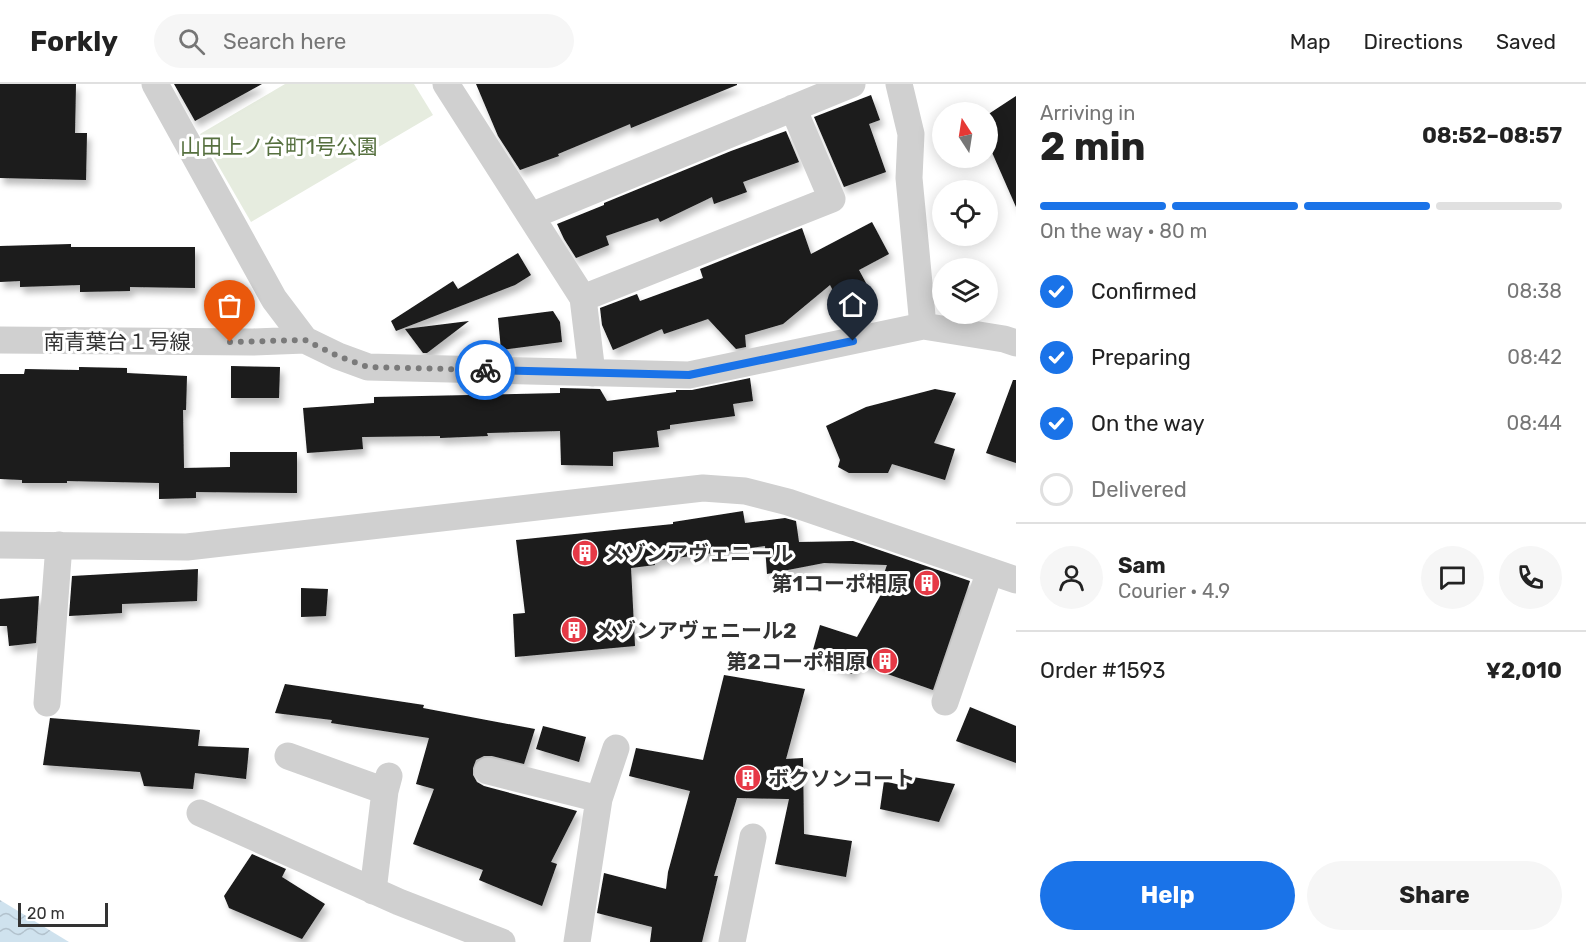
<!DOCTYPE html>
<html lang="en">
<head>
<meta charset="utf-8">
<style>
	body { margin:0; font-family:Rubik,"Noto Sans JP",sans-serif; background:#f6f6f6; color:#222; height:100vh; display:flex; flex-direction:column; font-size:22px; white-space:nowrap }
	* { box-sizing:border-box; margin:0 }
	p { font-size:20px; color:#767676 }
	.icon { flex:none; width:33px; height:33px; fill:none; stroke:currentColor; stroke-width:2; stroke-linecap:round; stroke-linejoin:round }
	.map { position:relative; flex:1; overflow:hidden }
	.details { display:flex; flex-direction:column; background:#fff; width:570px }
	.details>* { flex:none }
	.needle { width:39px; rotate:348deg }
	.fabs { position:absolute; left:932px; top:18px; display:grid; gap:12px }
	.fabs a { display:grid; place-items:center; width:66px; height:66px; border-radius:50%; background:#fff; box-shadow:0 3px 15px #0003; font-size:30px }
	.scale { position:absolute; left:18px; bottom:15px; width:90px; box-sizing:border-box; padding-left:6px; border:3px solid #333; border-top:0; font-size:16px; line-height:21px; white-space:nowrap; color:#333; -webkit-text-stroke:4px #fff; paint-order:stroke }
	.pin { position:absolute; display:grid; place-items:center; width:51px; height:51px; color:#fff; margin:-62px -26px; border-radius:50% 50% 50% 0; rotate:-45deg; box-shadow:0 0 6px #0007 }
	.pin .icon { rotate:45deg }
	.courier { position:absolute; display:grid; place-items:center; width:60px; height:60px; margin:-30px; border:4px solid #1a73e8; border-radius:50%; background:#fff; color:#222; box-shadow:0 2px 8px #0007 }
	.headline em { font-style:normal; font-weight:700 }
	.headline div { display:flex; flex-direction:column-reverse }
	.headline { display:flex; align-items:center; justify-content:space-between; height:102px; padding:0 24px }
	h1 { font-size:39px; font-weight:700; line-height:45px }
	.bar { display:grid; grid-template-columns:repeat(4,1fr); gap:9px 6px; align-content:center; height:72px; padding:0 24px }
	.bar i { height:8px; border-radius:4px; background:#e0e0e0 }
	.bar .current { background:#1a73e8 }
	.bar p { grid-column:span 4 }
	.line { display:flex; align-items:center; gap:15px; padding:0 24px; border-top:2px solid #e0e0e0 }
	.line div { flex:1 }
	.round { display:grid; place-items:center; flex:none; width:63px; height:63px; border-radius:32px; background:#f6f6f6 }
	ol { padding:0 24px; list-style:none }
	li { display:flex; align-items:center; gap:18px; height:66px }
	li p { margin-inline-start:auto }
	li .icon { padding:6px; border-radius:50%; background:#1a73e8; color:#fff; stroke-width:4 }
	li:last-child { color:#767676 }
	li i { width:33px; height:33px; border:3px solid #e0e0e0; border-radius:50% }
	.button { display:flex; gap:12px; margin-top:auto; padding:12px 24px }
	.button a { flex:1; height:69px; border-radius:36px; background:#1a73e8; color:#fff; font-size:24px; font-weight:700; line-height:69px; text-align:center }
	.button a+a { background:#f6f6f6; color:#222 }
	header { display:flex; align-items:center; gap:36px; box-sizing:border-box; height:84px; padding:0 30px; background:#fff; border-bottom:2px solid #e0e0e0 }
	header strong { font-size:28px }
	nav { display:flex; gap:33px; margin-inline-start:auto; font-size:21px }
	.search { width:420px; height:54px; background:#f6f6f6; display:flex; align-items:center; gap:15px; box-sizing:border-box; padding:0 21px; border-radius:33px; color:#767676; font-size:22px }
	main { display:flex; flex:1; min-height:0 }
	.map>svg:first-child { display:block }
	.green { fill:#e6ecdf }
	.water { fill:url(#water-waves) }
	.building { fill:#1a1a1a; filter:url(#shadow) }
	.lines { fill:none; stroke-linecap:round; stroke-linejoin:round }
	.minor { stroke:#d0d0d0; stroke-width:27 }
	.done { stroke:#7a7a7a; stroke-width:6; stroke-dasharray:0 10.8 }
	.route { stroke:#1a73e8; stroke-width:8 }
	.labels { text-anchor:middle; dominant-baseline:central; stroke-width:6; stroke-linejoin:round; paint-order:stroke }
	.park-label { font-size:21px; fill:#56703f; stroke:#fff }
	.street-label { font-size:21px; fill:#333; stroke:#fff }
	.poi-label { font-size:21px; font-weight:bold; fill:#333; stroke:#fff; text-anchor:start }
</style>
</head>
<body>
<header>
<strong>Forkly</strong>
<div class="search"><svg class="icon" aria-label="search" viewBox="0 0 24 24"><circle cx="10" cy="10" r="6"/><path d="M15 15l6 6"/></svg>Search here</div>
<nav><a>Map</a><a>Directions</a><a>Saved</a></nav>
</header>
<main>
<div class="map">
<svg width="1016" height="858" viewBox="0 0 1016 858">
	<defs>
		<pattern id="water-waves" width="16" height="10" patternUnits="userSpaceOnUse" patternTransform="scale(1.5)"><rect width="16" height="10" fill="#cfe2ee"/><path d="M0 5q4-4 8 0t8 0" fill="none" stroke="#b2c2cd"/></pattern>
		<filter id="shadow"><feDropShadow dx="3.5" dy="6" stdDeviation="3" flood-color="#0004"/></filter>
	</defs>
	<rect width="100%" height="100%" fill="#fff"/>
	<!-- green -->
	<path class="green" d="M285,0h129l19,31 -182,107 -51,-88z"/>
	<!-- water -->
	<path class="water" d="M0,816l69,42h-69z"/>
	<!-- building -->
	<path class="building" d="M0,0h76l-1,49h12l-1,47 -86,-2z
		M174,0h88l-67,37z
		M476,0h261v1l-106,43 -1,-4 -72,30 1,2 -39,14 -22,-34z
		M871,11l9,25 -11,4 17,48 -42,15 -30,-70z
		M1016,12v111l-29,-66v-26z
		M786,47l13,31 -56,20 4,10 -33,12 -2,-7 -52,25 -2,-4 -52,18 3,9 -33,13 -12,-19 -7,-15 47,-19v-2l127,-52z
		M872,138l17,32 -30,16 7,13 -29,15 -7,-13 -47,39 -38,11 1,12 -10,2 -28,-30 -44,15 -2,-5 -49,21 -11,-25 -2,-17 37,-14 3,7 63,-23 -3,-9 102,-41 9,26z
		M71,160v3h124v41l-65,-1v4l-50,1v-7l-60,2v-6l-20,1v-36z
		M518,169l13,22 -16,10 -119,46 -5,-10 62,-40 5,8z
		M553,227l7,11 2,20 -61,8 -3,-32z
		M469,237l-42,32h-4l-18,-24z
		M231,282l49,1 -1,31h-48z
		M79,283l48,1v5l60,3 -1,34h-3l1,58 46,-1v-15h67v41l-101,-1v6l-37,1v-16l-92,-2v2h-45v-3l-22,-1v-105h24l1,-5 54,1z
		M750,294l3,23 -20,3 2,12 -65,9v4l-13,2 2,16 -46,5v14l-52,-1 -1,-34 -73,2 1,3 -48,2v-2l-78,1 1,12 -56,4 -4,-45 71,-5v-6l186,-4v-5l40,1 7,12 69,-9v-2h16z
		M1013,296h3v83l-30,-10z
		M935,305l21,4 -22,50 21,6 -10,31 -53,-16 -4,9h-39l-11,-6 2,-7 -14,-34 40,-19z
		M743,427l2,12 40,-5 11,3 3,21 54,-1 117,40 -37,109 -74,-26 -7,10 -41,-17 9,-32 37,12 27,-48 -5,-2 8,-22 -63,-2 -57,11 -2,-28 -111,15 1,4 -24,3 4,78 -120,11 -2,-43 12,-1 -9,-73 157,-16v-2z
		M198,485l-1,32 -75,3v9l-53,3 3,-40z
		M301,504l27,1 -2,27 -25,1z
		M39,512l-3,47 -27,3 -2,-20h-7v-27z
		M724,591l81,14 -19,70 17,-1 1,76 48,7 -6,36 -71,-13 14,-65 -52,-1 -23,78h4l-16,66h-52l2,-15 -55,-14 7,-40 62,16 2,-17 22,-81 -61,-15 7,-28 67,12z
		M285,600l139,21 -1,3 112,21 -11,35 -32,-8h-8l-8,4 -3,8v7l4,7 7,4 93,25 -26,51 6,2 -15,42 -63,-26 4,-10 -70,-26 21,-55 -18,-5 13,-46 -98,-15 1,-3 -57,-7z
		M970,623l46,19v37l-60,-22z
		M50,634l150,12 -2,16 51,2 -3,31 -51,-6 -2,16 -49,-3 -4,-14 -97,-7z
		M543,642l43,11 -7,25 -43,-13z
		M907,692l48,8 -16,38 -59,-13 4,-28 16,4z
		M252,770l34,15 -4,8 43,27 -23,35 -73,-31 -5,-12z"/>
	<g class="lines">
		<!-- minor -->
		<path class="minor" d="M155,0l119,215 31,41 33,16 30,11 321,8 234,-49 81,13 12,4
			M446,0l137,214 9,75
			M899,0l12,50 -2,44 14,148
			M531,132l321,-132
			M583,214l249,-99 -39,-91
			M0,256l253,2 52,-2
			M0,461l187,2 516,-59 42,3 43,11 228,78
			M945,618l45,-131
			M47,619l12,-158
			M288,672l97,35
			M488,687l111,28
			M200,729l199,89 103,40
			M373,807l12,-100 4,-15
			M577,858l22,-143 17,-51
			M732,858l21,-105"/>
	</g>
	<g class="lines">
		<!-- done -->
		<path class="done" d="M230,258l75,-2 33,16 30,11 117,3"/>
		<!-- route -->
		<path class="route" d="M485,286l204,5 164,-34"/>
	</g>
	<!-- icons -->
	<defs>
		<g id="building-disc" transform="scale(1.35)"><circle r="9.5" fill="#e63946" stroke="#fff"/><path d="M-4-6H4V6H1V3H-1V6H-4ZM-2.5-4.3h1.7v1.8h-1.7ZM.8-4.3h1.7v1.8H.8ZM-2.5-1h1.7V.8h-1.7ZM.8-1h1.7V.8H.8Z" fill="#fff"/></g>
	</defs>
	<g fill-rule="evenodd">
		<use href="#building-disc" x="585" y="469"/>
		<use href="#building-disc" x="927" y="499"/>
		<use href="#building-disc" x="574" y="546"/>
		<use href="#building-disc" x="885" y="577"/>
		<use href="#building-disc" x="748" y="694"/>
	</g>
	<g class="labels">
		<!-- park labels -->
		<g class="park-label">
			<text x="279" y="62">山田上ノ台町1号公園</text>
		</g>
		<!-- street labels -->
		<g class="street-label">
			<text x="117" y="257">南青葉台１号線</text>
		</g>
		<!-- poi labels -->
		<g class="poi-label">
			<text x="604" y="469">メゾンアヴェニール</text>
			<text x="908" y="499" text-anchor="end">第1コーポ相原</text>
			<text x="594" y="546">メゾンアヴェニール2</text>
			<text x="866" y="577" text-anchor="end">第2コーポ相原</text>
			<text x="768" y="694">ボクソンコート</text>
		</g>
	</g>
</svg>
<div class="fabs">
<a><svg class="needle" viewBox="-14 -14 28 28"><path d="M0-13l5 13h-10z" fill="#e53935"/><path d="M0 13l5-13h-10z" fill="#767676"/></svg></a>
<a><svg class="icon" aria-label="locate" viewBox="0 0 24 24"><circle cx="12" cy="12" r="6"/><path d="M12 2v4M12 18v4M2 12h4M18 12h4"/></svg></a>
<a><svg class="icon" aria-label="layers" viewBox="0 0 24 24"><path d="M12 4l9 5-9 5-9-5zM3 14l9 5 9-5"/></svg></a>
</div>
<div class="scale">20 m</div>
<div class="pin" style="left:230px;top:258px;background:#ea580c"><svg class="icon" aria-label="bag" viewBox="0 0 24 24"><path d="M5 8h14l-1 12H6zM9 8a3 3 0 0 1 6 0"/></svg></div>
<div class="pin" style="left:853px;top:257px;background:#1f2937"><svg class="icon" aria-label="home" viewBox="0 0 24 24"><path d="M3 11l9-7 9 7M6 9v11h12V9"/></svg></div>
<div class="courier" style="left:485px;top:286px"><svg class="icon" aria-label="bike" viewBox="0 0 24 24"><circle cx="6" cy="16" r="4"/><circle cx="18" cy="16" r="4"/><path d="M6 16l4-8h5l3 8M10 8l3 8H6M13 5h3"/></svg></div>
</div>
<section class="details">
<div class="headline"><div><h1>2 min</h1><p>Arriving in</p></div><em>08:52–08:57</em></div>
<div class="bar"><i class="current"></i><i class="current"></i><i class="current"></i><i></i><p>On the way · 80 m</p></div>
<ol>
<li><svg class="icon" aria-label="check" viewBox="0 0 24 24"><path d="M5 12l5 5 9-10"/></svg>Confirmed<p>08:38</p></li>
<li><svg class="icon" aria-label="check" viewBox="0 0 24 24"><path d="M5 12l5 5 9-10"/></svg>Preparing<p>08:42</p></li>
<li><svg class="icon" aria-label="check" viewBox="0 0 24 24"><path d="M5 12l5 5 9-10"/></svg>On the way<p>08:44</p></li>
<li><i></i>Delivered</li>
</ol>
<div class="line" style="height:108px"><a class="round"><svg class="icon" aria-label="person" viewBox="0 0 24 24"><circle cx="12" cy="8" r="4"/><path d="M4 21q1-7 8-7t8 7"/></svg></a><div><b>Sam</b><p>Courier · 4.9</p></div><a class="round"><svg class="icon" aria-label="chat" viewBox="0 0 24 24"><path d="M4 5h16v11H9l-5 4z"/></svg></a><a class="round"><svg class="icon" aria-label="phone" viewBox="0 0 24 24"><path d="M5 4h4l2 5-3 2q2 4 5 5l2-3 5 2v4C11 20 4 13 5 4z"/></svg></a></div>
<div class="line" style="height:78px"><div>Order #1593</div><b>¥2,010</b></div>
<div class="button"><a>Help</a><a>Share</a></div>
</section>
</main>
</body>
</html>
